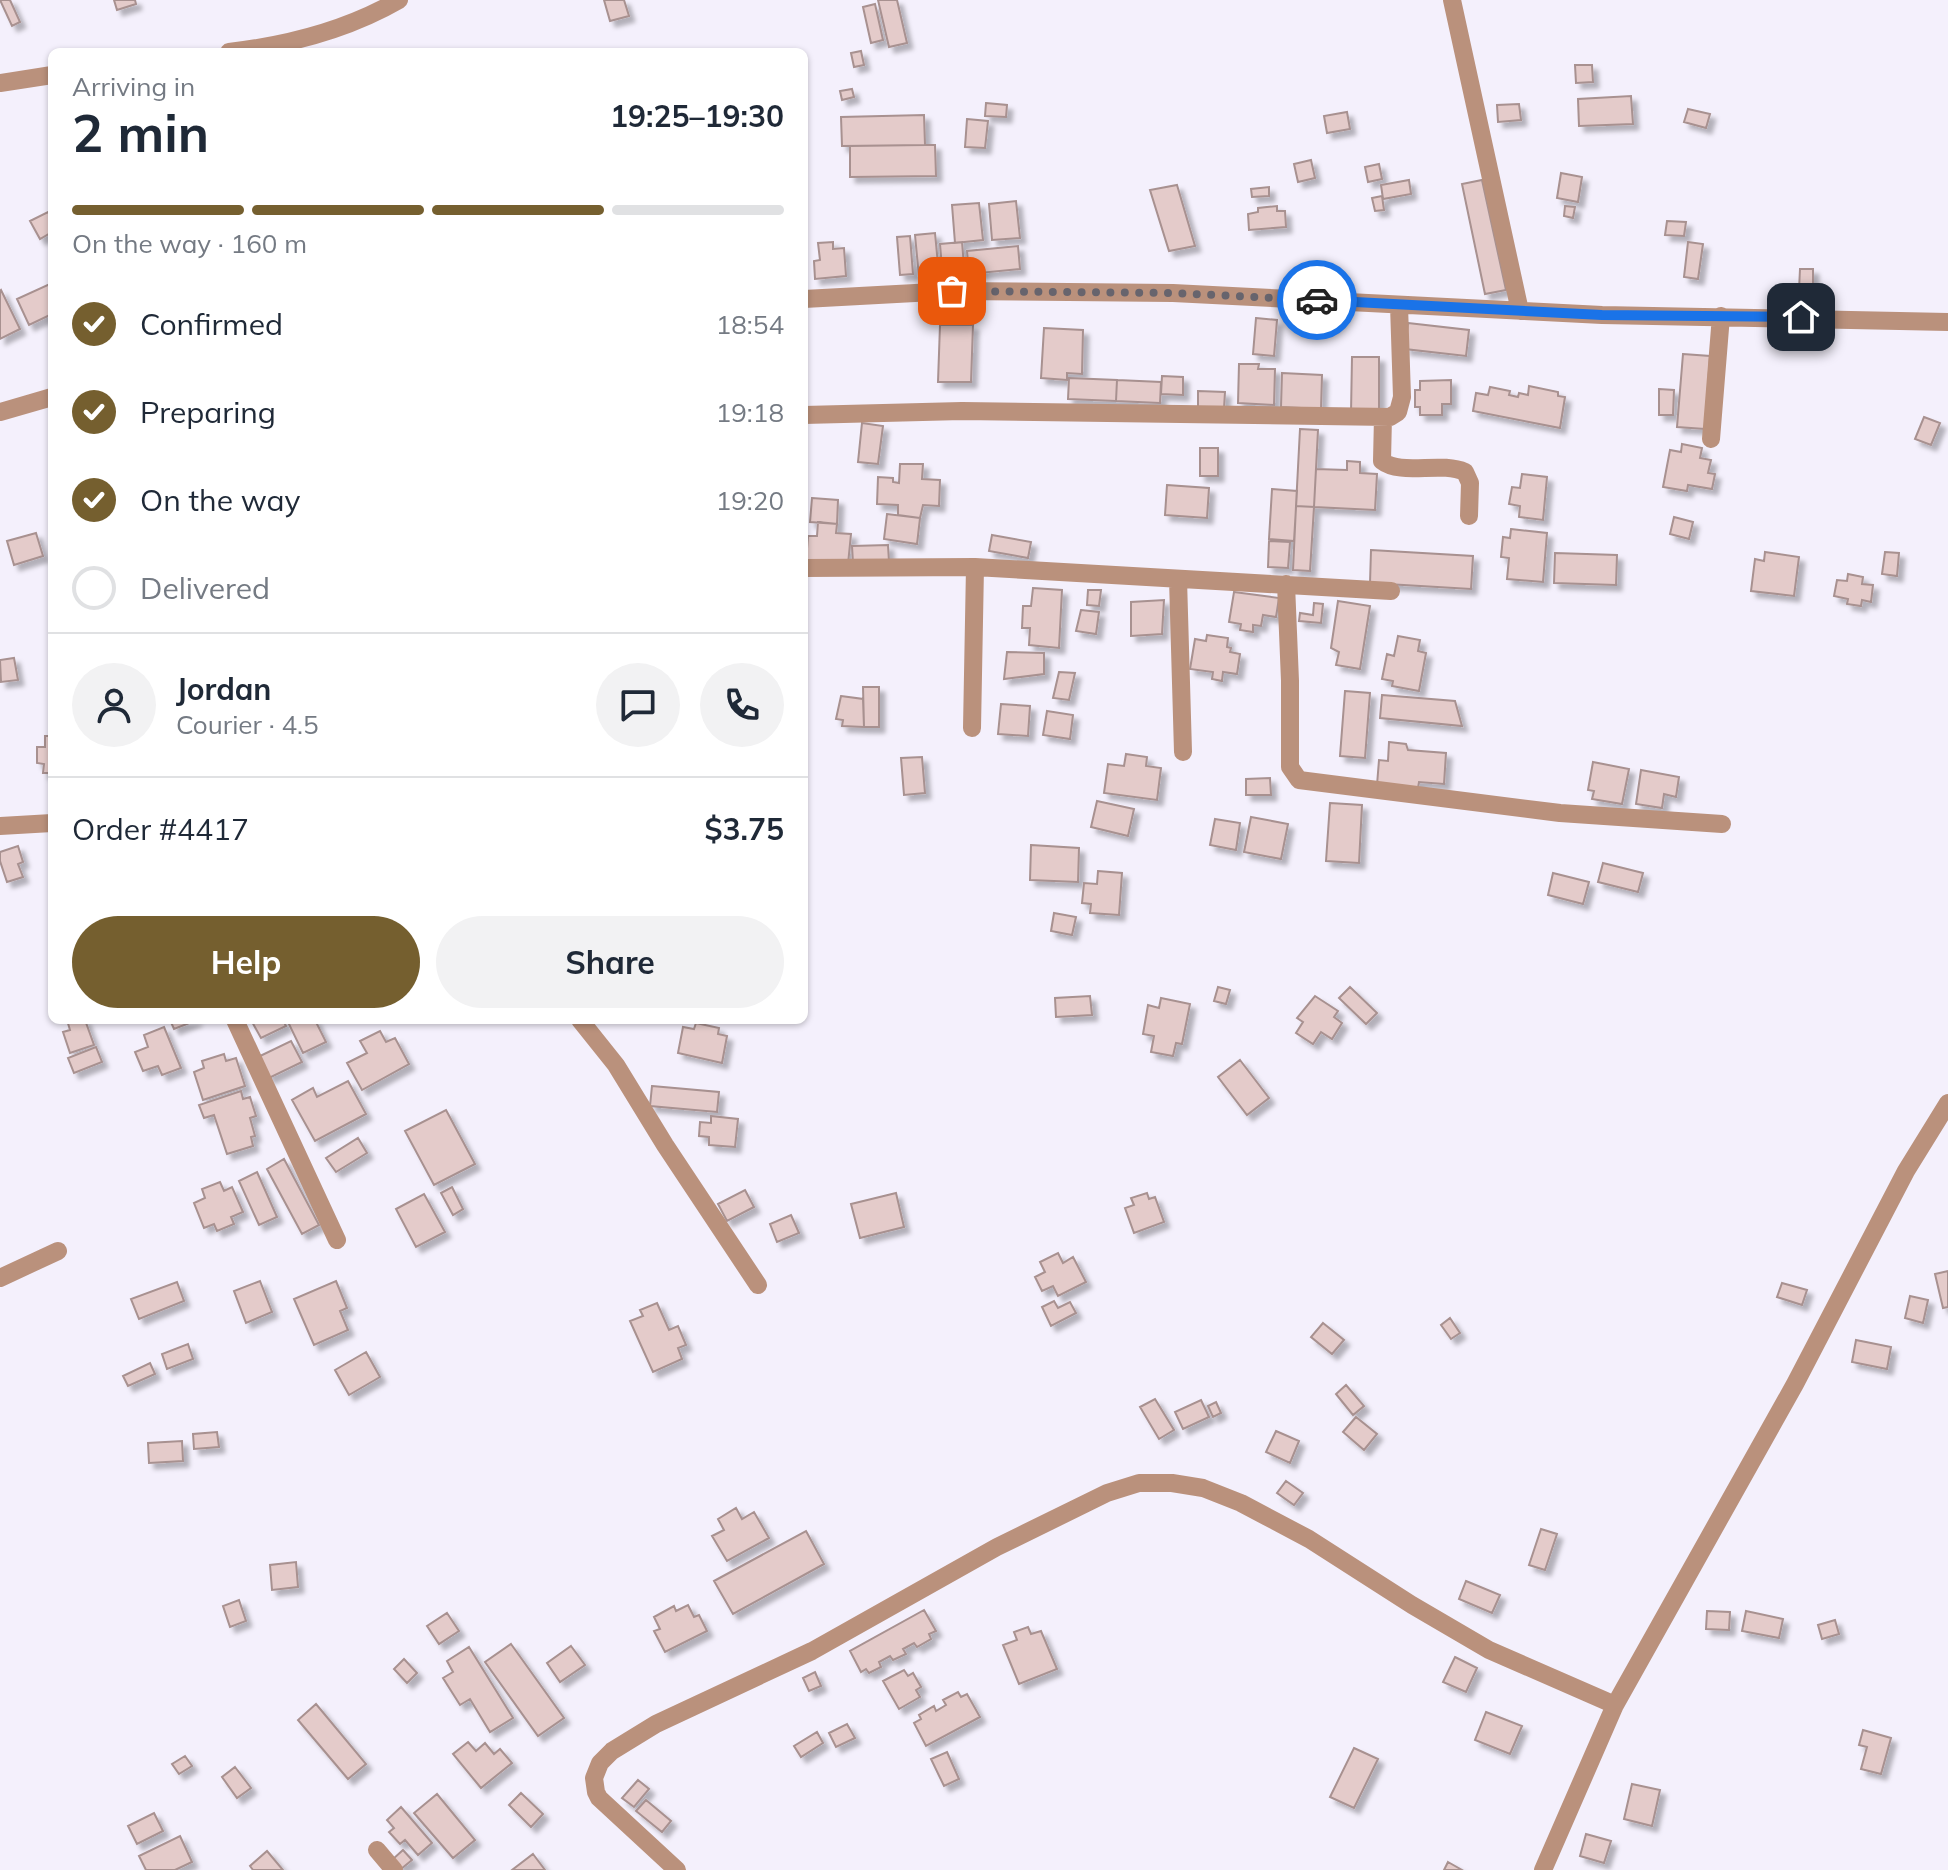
<!DOCTYPE html>
<html lang="en">
<head>
<meta charset="utf-8">
<style>
	body { margin:0; font-family:Mulish,sans-serif; background:#f2f2f3; color:#1f2937; height:100vh; display:flex; flex-direction:column; font-size:30px; white-space:nowrap }
	* { box-sizing:border-box; margin:0 }
	p { font-size:26px; color:#747a83 }
	.icon { flex:none; width:44px; height:44px; fill:none; stroke:currentColor; stroke-width:2; stroke-linecap:round; stroke-linejoin:round }
	.map { position:relative; flex:1; overflow:hidden }
	.panel { position:absolute; left:48px; top:48px; width:760px; height:976px; display:flex; flex-direction:column; background:#fff; border-radius:12px; box-shadow:0 2px 6px #0004 }
	.panel>* { flex:none }
	.pin { position:absolute; display:grid; place-items:center; width:68px; height:68px; color:#fff; margin:-34px; border-radius:16px; box-shadow:0 4px 12px #0006 }
	.courier { position:absolute; display:grid; place-items:center; width:80px; height:80px; margin:-40px; border:6px solid #1a73e8; border-radius:50%; background:#fff; color:#222; box-shadow:0 2px 10px #0007 }
	.head em { font-style:normal; font-weight:700 }
	.head div { display:flex; flex-direction:column-reverse }
	.head { display:flex; align-items:center; justify-content:space-between; height:136px; padding:0 24px }
	h1 { font-size:52px; font-weight:700; line-height:60px }
	.bar { display:grid; grid-template-columns:repeat(4,1fr); gap:12px 8px; align-content:center; height:96px; padding:0 24px }
	.bar i { height:10px; border-radius:6px; background:#e0e1e3 }
	.bar .on { background:#755f2f }
	.bar p { grid-column:span 4 }
	.line { display:flex; align-items:center; gap:20px; padding:0 24px; border-top:2px solid #e0e1e3 }
	.line div { flex:1 }
	.round { display:grid; place-items:center; flex:none; width:84px; height:84px; border-radius:42px; background:#f2f2f3 }
	ol { padding:0 24px; list-style:none }
	li { display:flex; align-items:center; gap:24px; height:88px }
	li p { margin-inline-start:auto }
	li .icon { padding:8px; border-radius:50%; background:#755f2f; color:#fff; stroke-width:4 }
	li:last-child { color:#747a83 }
	li i { width:44px; height:44px; border:4px solid #e0e1e3; border-radius:50% }
	.button { display:flex; gap:16px; margin-top:auto; padding:16px 24px }
	.button a { flex:1; height:92px; border-radius:48px; background:#755f2f; color:#fff; font-size:32px; font-weight:700; line-height:92px; text-align:center }
	.button a+a { background:#f2f2f3; color:#1f2937 }
	.map>svg:first-child { display:block }
	.building { fill:#e4cbca; stroke:#a89190; stroke-width:2; filter:url(#shadow) }
	.lines { fill:none; stroke-linecap:round; stroke-linejoin:round }
	.minor { stroke:#ba917c; stroke-width:18 }
	.done { stroke:#67646d; stroke-width:8; stroke-dasharray:0 14.4 }
	.route { stroke:#1a73e8; stroke-width:10 }
</style>
</head>
<body>
<div class="map">
<svg width="1948" height="1870" viewBox="0 0 1948 1870">
	<defs>
		<filter id="shadow"><feDropShadow dx="5.5" dy="5.5" stdDeviation="2" flood-color="#0004"/></filter>
	</defs>
	<rect width="100%" height="100%" fill="#f4f0fc"/>
	<!-- building -->
	<path class="building" d="M0,0h10l10,22 -8,4z
		M114,0h21l1,4 -19,6z
		M604,0h20l5,16 -19,5z
		M878,0h19l10,43 -18,4z
		M875,4l8,36 -12,3 -8,-36z
		M861,51l3,14 -10,2 -3,-14z
		M1575,65h17l1,17 -17,1z
		M852,89l2,8 -12,3 -2,-9z
		M1631,96l2,28 -54,2 -1,-27z
		M986,103l21,2 -1,12 -21,-1z
		M1519,104l2,16 -23,2 -1,-17z
		M1688,109l22,5 -4,14 -22,-6z
		M1347,112l3,17 -23,4 -3,-17z
		M924,115l1,30 -83,1 -1,-29z
		M967,119l21,2 -3,27 -20,-1z
		M925,145h10l1,31 -86,1v-31z
		M1311,160l4,18 -17,4 -4,-18z
		M1379,164l3,15 -14,3 -3,-15z
		M1561,173l21,4 -4,25 -21,-4z
		M1409,180l2,14 -28,5 -2,-14z
		M1482,180l24,110 -21,4 -23,-110z
		M1177,185l18,61 -26,5 -19,-61z
		M1269,187v9l-17,1 -1,-8z
		M1382,196l2,14 -9,1 -3,-13z
		M1016,201l4,37 -28,2 -3,-36z
		M979,203l4,37 -28,3 -3,-38z
		M1277,206v5h8l1,16 -37,3 -1,-16 10,-2v-4z
		M1565,206l10,1 -2,11 -9,-2z
		M48,212l4,7v13l-12,7 -10,-18z
		M1667,221l19,1 -2,14 -19,-1z
		M935,233l4,42 -20,2 -4,-42z
		M910,236l3,38 -13,1 -3,-38z
		M833,242v7l11,-1 2,28 -31,3 -1,-18 6,-1 -2,-17z
		M962,242l3,36 -22,2 -3,-36z
		M1688,242l15,2 -5,35 -14,-2z
		M1018,246l2,23 -51,5 -2,-23z
		M1800,269h13v22l-14,-1z
		M52,283v31l-23,11 -12,-26z
		M1,290l19,39 -20,10v-48z
		M1256,318l21,2 -3,36 -21,-2z
		M1408,323l61,7 -3,26 -61,-7z
		M940,325h33l-2,57h-33z
		M1044,328l39,2 -1,44 -15,-1v7l-26,-2z
		M1683,354l27,2 -5,73 -28,-2z
		M1352,357h27v57l-28,-1z
		M1239,364h20l-1,5h17l-1,36 -36,-2z
		M1282,373l40,2 -1,34 -40,-2z
		M1162,376l21,1v18l-22,-1z
		M1069,378l48,2 -1,21 -48,-2z
		M1117,380l44,2 -1,21 -44,-2z
		M1451,380v24h-9v11h-22v-8h-5v-17h5v-9z
		M1529,386l29,6v4l7,1 -5,31 -87,-17 3,-18 12,2 2,-8 20,4 -1,4 9,2 1,-4 9,2z
		M1659,389l15,1 -1,25h-14z
		M1198,391l27,1 -1,16 -26,-1z
		M1924,417l16,6 -9,22 -16,-6z
		M862,423l21,3 -5,38 -20,-2z
		M1300,429l18,1 -4,77 -18,-1z
		M1682,444l20,4 -2,10 11,2 -3,13 7,1 -3,15 -24,-4 -1,6 -24,-4 7,-37 11,2z
		M1200,448h18v28h-18z
		M1347,461l13,1v11l17,1 -2,36 -61,-3 2,-38 31,1z
		M900,464h23l-1,15 18,1 -1,26 -16,-1 -3,13 -22,-3v-10l-21,-1 1,-27 15,1v4l6,1z
		M1522,474l25,3 -4,43 -24,-3 1,-11 -11,-2 3,-17 8,1z
		M1167,485l42,3 -2,30 -42,-3z
		M1272,489l25,2 -3,50 -25,-2z
		M812,498l26,2 -1,24 -27,-2z
		M1296,506l18,1 -4,64 -17,-1z
		M887,514l33,4 -3,26 -33,-5z
		M1674,517l19,5 -4,17 -19,-5z
		M818,522l19,2 -1,9 15,1 -3,30 -42,-3 2,-25h9z
		M1511,529l36,4 -4,49 -36,-3 2,-21 -8,-1 2,-20 7,1z
		M36,533l7,23 -29,9 -7,-24z
		M992,535l39,7 -3,16 -39,-7z
		M1269,541l21,1 -2,26 -20,-1z
		M888,545l1,17 -36,1 -1,-17z
		M1371,550l102,6 -2,33 -101,-6z
		M1765,552l34,5 -5,39 -43,-5 4,-32 9,2z
		M1885,552l14,1 -2,23 -15,-2z
		M1555,553l62,2 -1,30 -62,-2z
		M1848,574l15,3 -1,7 11,1 -2,17 -9,-2 -1,6 -14,-2 1,-5 -14,-3 3,-16 10,1z
		M1033,588l29,2 -3,58 -30,-3 1,-17h-8l1,-22h8z
		M1088,590h13l-2,16 -12,-1z
		M1234,592l45,6 -3,19 -13,-2 -2,11 -8,-1v7l-13,-2 1,-6 -12,-2z
		M1164,600l-2,34 -31,2v-34z
		M1338,601l32,5 -10,63 -24,-4 3,-13 -8,-4z
		M1314,603l9,1 -2,19 -22,-2 1,-8 13,2z
		M1081,610l18,2 -3,22 -20,-3z
		M1207,635l21,3 -1,9 4,1 -1,4 10,2 -3,20 -14,-2 -1,9 -10,-2 1,-7 -23,-3 5,-30 11,2z
		M1398,636l22,4 -2,11 8,2 -7,38 -27,-5 1,-5 -11,-2 5,-25 7,2z
		M1007,652l37,1v21l-40,5z
		M14,658l4,22 -17,2 -1,-22z
		M1059,672l16,1 -6,27 -16,-2z
		M863,687h16v40h-15z
		M1345,691l25,2 -5,65 -25,-2z
		M1382,695l73,6 7,25 -82,-8z
		M841,696l22,3 1,28 -22,-1 1,-6 -7,-1z
		M1001,704l29,2 -2,30 -30,-2z
		M1047,711l26,4 -3,24 -27,-4z
		M45,736h7v37h-9l1,-9 -7,-1v-16h8z
		M1389,742l17,2 2,6 38,3 -2,31 -25,-2 -1,6 -41,-3 2,-25 9,1z
		M1126,754l21,3 -1,9 15,2 -4,32 -53,-7 4,-29 16,2z
		M922,757l3,36 -21,2 -3,-37z
		M1593,762l36,7 -7,35 -30,-5 2,-8 -6,-1z
		M1641,770l38,7 -3,20 -12,-3 -2,14 -26,-4z
		M1270,778l1,17h-25v-16z
		M1097,801l37,8 -6,27 -37,-9z
		M1330,803l32,2 -3,58 -33,-2z
		M1251,817l37,7 -7,35 -37,-7z
		M1215,819l25,4 -4,27 -26,-5z
		M1031,845l48,3 -1,34 -48,-2z
		M18,846l5,16 -5,2 5,13 -16,5 -7,-21v-9z
		M1603,863l40,10 -5,19 -40,-10z
		M1098,871l24,2 -3,42 -29,-2 1,-9 -9,-1 2,-20 13,1z
		M1553,873l36,9 -6,22 -35,-9z
		M1054,913l22,4 -4,18 -21,-4z
		M1218,987l12,3 -4,14 -12,-3z
		M1350,987l27,26 -11,11 -27,-26z
		M1090,996l2,19 -36,2 -1,-19z
		M1315,996l23,15 -4,6 8,6 -10,16 -11,-7 -8,12 -17,-11 7,-11 -6,-4z
		M1161,998l29,6 -8,40 -6,-1 -3,13 -22,-4 3,-16 -11,-2 5,-29 11,3z
		M67,1020h18l9,25 -24,8 -7,-21 7,-2z
		M170,1020h27l-23,9z
		M251,1020h32l3,6 -25,12z
		M287,1020h28l11,22 -23,11z
		M696,1023l23,5 -1,6 9,2 -5,27 -44,-10 5,-26 11,2z
		M164,1027l17,41 -19,7 -4,-9 -15,5 -8,-19 13,-5 -4,-12z
		M380,1031l6,11 9,-4 14,26 -47,26 -15,-27 20,-10 -7,-12z
		M291,1041l11,21 -33,16 -11,-21z
		M96,1047l6,15 -28,11 -6,-15z
		M224,1054l2,7 10,-3 9,28 -42,14 -9,-28 10,-4 -2,-7z
		M1240,1060l29,38 -22,17 -29,-38z
		M348,1081l18,33 -51,27 -23,-41 21,-12 4,9z
		M652,1086l67,6 -2,20 -67,-6z
		M241,1091l2,8 7,-2 6,19 -6,2 5,18 -4,1 2,9 -26,8 -13,-39 -10,3 -5,-13z
		M446,1110l29,54 -41,21 -29,-54z
		M711,1116l27,3 -3,28 -26,-2v-8l-10,-1 1,-14 11,1z
		M358,1138l9,15 -31,19 -10,-14z
		M284,1159l35,66 -17,9 -35,-65z
		M257,1172l20,45 -18,8 -20,-44z
		M220,1182l4,9 8,-4 11,25 -12,5 3,7 -17,7 -3,-7 -10,4 -10,-25 11,-5 -3,-9z
		M452,1187l11,22 -10,6 -12,-22z
		M745,1190l9,17 -27,14 -9,-17z
		M896,1193l8,34 -44,11 -9,-34z
		M1147,1193l2,6 6,-2 9,25 -30,11 -9,-25 9,-3 -3,-7z
		M424,1194l21,38 -29,15 -20,-38z
		M791,1215l8,18 -22,9 -7,-18z
		M1058,1253l5,10 10,-6 13,25 -28,14 -5,-10 -11,5 -7,-14 10,-5 -5,-10z
		M1948,1271v36l-5,1 -8,-34z
		M260,1281l12,31 -26,11 -12,-32z
		M336,1281l11,27 -7,3 8,19 -34,15 -20,-46z
		M177,1282l7,19 -45,18 -8,-20z
		M1782,1283l25,7 -5,15 -25,-8z
		M1910,1296l18,4 -5,23 -18,-5z
		M1054,1301l4,7 12,-6 6,11 -25,13 -9,-19z
		M657,1303l12,27 9,-4 8,19 -8,3 4,11 -29,13 -23,-51 13,-5 -3,-6z
		M1450,1318l10,15 -9,6 -10,-14z
		M1323,1323l21,17 -12,14 -21,-17z
		M1856,1340l35,7 -4,22 -35,-7z
		M188,1344l5,15 -26,10 -5,-15z
		M366,1352l14,25 -31,18 -14,-25z
		M150,1363l5,11 -27,12 -5,-10z
		M1346,1385l18,21 -11,9 -17,-21z
		M1155,1399l19,31 -15,9 -19,-32z
		M1201,1400l8,17 -26,12 -8,-17z
		M1216,1402l5,11 -8,4 -5,-11z
		M1356,1417l21,17 -13,16 -21,-18z
		M1276,1431l23,10 -9,22 -24,-11z
		M217,1432l2,15 -25,2 -1,-15z
		M182,1441l1,20 -34,2 -1,-20z
		M1286,1481l17,12 -9,12 -17,-12z
		M736,1508l6,11 12,-7 15,26 -42,23 -15,-25 12,-6 -6,-11z
		M1541,1529l16,5 -12,36 -16,-5z
		M806,1531l18,33 -91,50 -19,-33z
		M296,1562l2,25 -26,3 -2,-25z
		M1466,1581l34,14 -8,18 -33,-14z
		M239,1600l7,21 -16,6 -7,-21z
		M688,1605l6,12 5,-2 8,16 -42,21 -11,-21 6,-2 -6,-12 20,-11 2,5z
		M924,1610l12,21 -7,3 2,5 -14,8 -3,-4 -11,6 3,5 -13,6 -3,-4 -11,6 2,5 -12,6 -3,-4 -5,3 -11,-21z
		M1707,1611l23,1 -1,18 -23,-1z
		M1746,1611l37,8 -4,19 -37,-7z
		M447,1613l12,18 -20,13 -12,-18z
		M1835,1620l4,14 -17,5 -4,-14z
		M1028,1627l3,7 10,-3 16,38 -38,15 -16,-39 14,-5 -3,-8z
		M511,1644l53,74 -26,18 -53,-74z
		M571,1646l14,19 -25,17 -13,-19z
		M469,1647l44,71 -23,14 -20,-33 -10,6 -17,-27 10,-6 -6,-11z
		M1455,1657l22,11 -11,24 -23,-10z
		M404,1659l13,14 -10,10 -13,-14z
		M904,1670l4,6 5,-3 8,14 -5,3 4,7 -21,12 -16,-28z
		M815,1672l6,14 -12,5 -6,-13z
		M958,1692l3,5 6,-3 13,23 -54,29 -12,-23 7,-4 -2,-4 15,-9 2,5 10,-6 -3,-5z
		M316,1704l50,60 -18,15 -50,-59z
		M1486,1712l36,14 -12,28 -35,-14z
		M847,1724l8,14 -19,9 -7,-14z
		M1863,1730l28,8 -10,36 -20,-5 6,-22 -8,-2z
		M817,1732l6,11 -22,14 -7,-11z
		M468,1742l8,9 9,-8 9,11 6,-5 12,14 -31,25 -28,-34z
		M1354,1748l24,11 -24,49 -24,-11z
		M947,1752l12,27 -15,7 -13,-27z
		M185,1756l7,10 -13,8 -7,-10z
		M235,1767l16,21 -14,10 -15,-21z
		M638,1780l11,9 -15,18 -12,-9z
		M1632,1784l28,6 -8,36 -28,-7z
		M521,1793l22,21 -12,13 -22,-22z
		M437,1794l38,46 -22,18 -39,-45z
		M646,1800l25,21 -9,11 -26,-21z
		M401,1807l31,36 -14,12 -13,-15 -5,4 -11,-12 5,-4 -7,-8z
		M154,1813l9,18 -26,13 -9,-18z
		M1586,1834l25,7 -7,22 -24,-7z
		M180,1836l12,26 -17,8h-29l-7,-14z
		M403,1850l9,10 -11,9 -8,-10z
		M267,1851l16,19h-30l-3,-4z
		M533,1854l12,16h-33z
		M1448,1862l14,8h-18z"/>
	<g class="lines">
		<!-- minor -->
		<path class="minor" d="M1452,0l68,311
			M229,52c60,-7 118,-22 170,-52
			M0,83l52,-8
			M804,299l148,-8 221,2 429,22 346,7
			M0,412l52,-15
			M804,415l158,-4 428,6 8,-5 4,-15 -3,-92
			M1383,417l-1,44c19,15 59,0 83,11l5,11 -1,33
			M1711,439l10,-123
			M804,568l171,-1 416,24
			M1178,579l5,173
			M1286,584l4,97v86l9,13 261,33 162,11
			M972,728l3,-161
			M0,826l52,-3
			M235,1020l102,220
			M580,1020l36,45 49,80 93,140
			M0,1278l58,-27
			M377,1850l17,20
			M677,1870l-78,-72 -3,-6 -2,-14 6,-15 12,-12 44,-27 156,-73 185,-104 110,-54 32,-10h33l31,5 38,15 68,36 103,66 77,45 126,55
			M1543,1870l72,-165 180,-321 111,-213 42,-68"/>
	</g>
	<g class="lines">
		<!-- done -->
		<path class="done" d="M952,291l221,2 144,7"/>
		<!-- route -->
		<path class="route" d="M1317,300l285,15 199,2"/>
	</g>
</svg>
<div class="pin" style="left:952px;top:291px;background:#ea580c"><svg class="icon" aria-label="bag" viewBox="0 0 24 24"><path d="M5 8h14l-1 12H6zM9 8a3 3 0 0 1 6 0"/></svg></div>
<div class="pin" style="left:1801px;top:317px;background:#1f2937"><svg class="icon" aria-label="home" viewBox="0 0 24 24"><path d="M3 11l9-7 9 7M6 9v11h12V9"/></svg></div>
<div class="courier" style="left:1317px;top:300px"><svg class="icon" aria-label="car" viewBox="0 0 24 24"><path d="M5 17H2v-5l4-1 3-4h7l3 4 3 1v5h-3M9 17h6M6 11h13"/><circle cx="7" cy="17" r="2"/><circle cx="17" cy="17" r="2"/></svg></div>
<section class="panel">
<div class="head"><div><h1>2 min</h1><p>Arriving in</p></div><em>19:25–19:30</em></div>
<div class="bar"><i class="on"></i><i class="on"></i><i class="on"></i><i></i><p>On the way · 160 m</p></div>
<ol>
<li><svg class="icon" aria-label="check" viewBox="0 0 24 24"><path d="M5 12l5 5 9-10"/></svg>Confirmed<p>18:54</p></li>
<li><svg class="icon" aria-label="check" viewBox="0 0 24 24"><path d="M5 12l5 5 9-10"/></svg>Preparing<p>19:18</p></li>
<li><svg class="icon" aria-label="check" viewBox="0 0 24 24"><path d="M5 12l5 5 9-10"/></svg>On the way<p>19:20</p></li>
<li><i></i>Delivered</li>
</ol>
<div class="line" style="height:144px"><a class="round"><svg class="icon" aria-label="person" viewBox="0 0 24 24"><circle cx="12" cy="8" r="4"/><path d="M4 21q1-7 8-7t8 7"/></svg></a><div><b>Jordan</b><p>Courier · 4.5</p></div><a class="round"><svg class="icon" aria-label="chat" viewBox="0 0 24 24"><path d="M4 5h16v11H9l-5 4z"/></svg></a><a class="round"><svg class="icon" aria-label="phone" viewBox="0 0 24 24"><path d="M5 4h4l2 5-3 2q2 4 5 5l2-3 5 2v4C11 20 4 13 5 4z"/></svg></a></div>
<div class="line" style="height:104px"><div>Order #4417</div><b>$3.75</b></div>
<div class="button"><a>Help</a><a>Share</a></div>
</section>
</div>
</body>
</html>
